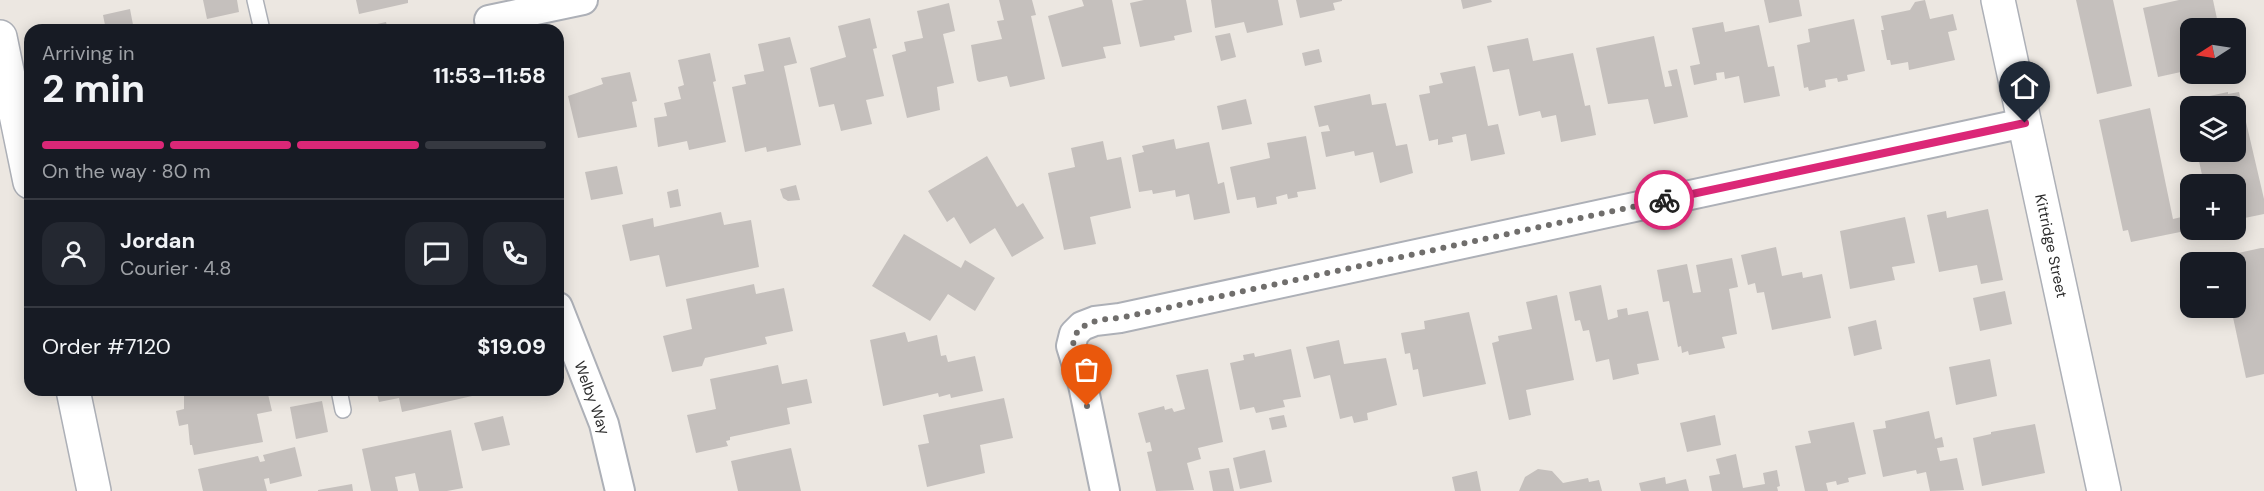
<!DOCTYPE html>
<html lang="en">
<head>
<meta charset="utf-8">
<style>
	body { margin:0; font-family:"DM Sans",sans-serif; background:#242831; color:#f1f3f6; height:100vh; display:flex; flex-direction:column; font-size:22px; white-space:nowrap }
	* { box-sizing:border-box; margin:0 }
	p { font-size:20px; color:#9ea1a6 }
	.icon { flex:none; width:33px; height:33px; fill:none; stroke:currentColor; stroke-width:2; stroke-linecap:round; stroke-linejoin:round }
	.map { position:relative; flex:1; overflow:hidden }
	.details { position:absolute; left:24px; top:24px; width:540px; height:372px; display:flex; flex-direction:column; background:#171b24; border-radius:18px; box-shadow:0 3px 15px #0003 }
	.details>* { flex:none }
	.needle { width:39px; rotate:258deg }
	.fabs { position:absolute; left:2180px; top:18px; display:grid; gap:12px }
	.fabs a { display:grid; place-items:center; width:66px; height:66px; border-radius:12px; background:#171b24; box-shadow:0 3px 15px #0003; font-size:30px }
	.pin { position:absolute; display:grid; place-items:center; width:51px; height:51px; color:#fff; margin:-62px -26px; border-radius:50% 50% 50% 0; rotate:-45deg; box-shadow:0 0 6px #0007 }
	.pin .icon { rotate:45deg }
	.courier { position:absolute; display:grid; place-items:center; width:60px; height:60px; margin:-30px; border:4px solid #db2777; border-radius:50%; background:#fff; color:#222; box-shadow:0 2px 8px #0007 }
	.headline em { font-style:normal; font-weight:700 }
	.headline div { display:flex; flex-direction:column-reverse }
	.headline { display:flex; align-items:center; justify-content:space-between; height:102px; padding:0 18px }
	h1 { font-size:39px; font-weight:700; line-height:45px }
	.bar { display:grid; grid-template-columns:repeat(4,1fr); gap:9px 6px; align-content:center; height:72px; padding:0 18px }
	.bar i { height:8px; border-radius:4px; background:#363941 }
	.bar .on { background:#db2777 }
	.bar p { grid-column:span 4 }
	.line { display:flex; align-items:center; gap:15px; padding:0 18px; border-top:2px solid #363941 }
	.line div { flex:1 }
	.round { display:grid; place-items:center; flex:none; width:63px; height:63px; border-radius:18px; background:#242831 }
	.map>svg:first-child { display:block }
	.building { fill:#c5c0bd }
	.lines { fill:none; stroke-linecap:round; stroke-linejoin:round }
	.service-casing { stroke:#adb0b7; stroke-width:18 }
	.minor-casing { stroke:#adb0b7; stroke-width:32 }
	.tertiary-casing { stroke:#adb0b7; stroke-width:36 }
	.secondary-casing { stroke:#adb0b7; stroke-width:36 }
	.service { stroke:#fff; stroke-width:15 }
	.minor { stroke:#fff; stroke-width:28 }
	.tertiary { stroke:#fff; stroke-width:33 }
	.secondary { stroke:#fff; stroke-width:33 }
	.done { stroke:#706e6c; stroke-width:6; stroke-dasharray:0 10.8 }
	.route { stroke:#db2777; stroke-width:8 }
	.labels { text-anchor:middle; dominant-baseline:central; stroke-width:6; stroke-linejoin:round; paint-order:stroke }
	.street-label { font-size:15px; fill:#2d2d2d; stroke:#fff }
</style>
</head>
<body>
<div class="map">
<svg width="2264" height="491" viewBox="0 0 2264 491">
	<rect width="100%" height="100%" fill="#ece7e1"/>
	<!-- building -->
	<path class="building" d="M203,0h34l2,12 -32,7z
		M356,0h52v3l-49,11z
		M999,0h33l4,15 -5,1 14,63 -35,8 -3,-11 -28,6 -2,-2 -6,-35 31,-6 -5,-18 7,-1z
		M1082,0h30l9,44 -18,3 3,11 -44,9 -14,-51 36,-10z
		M1144,0h42l6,32 -18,4 1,4 -35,7 -10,-44z
		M1211,0h67l5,25 -36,8 -3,-11 -29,6z
		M1296,0h46v1l-9,2 2,7 -35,8z
		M1461,0h30l1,2 -29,7z
		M1764,0h35l3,16 -33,7z
		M1925,0l5,19 23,-5 4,16 -9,2 7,28 -46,10 -1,-8 -17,3 -1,-5h-3l-6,-30h3l-3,-14 29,-6 5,-8z
		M2076,0h37l19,86 -35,8z
		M2179,0h34l6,28h-29v42l-32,7 -15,-69z
		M949,3l6,28 -12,3 11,49 -17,4 3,23 -33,8 -15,-63 14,-4 -2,-9 19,-4 -6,-27z
		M130,9l4,21h-28l-3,-15z
		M870,18l7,30 -4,1 11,47 -18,4 6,24 -31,7 -7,-27 -15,3 -9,-39 36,-11 -8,-31z
		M1854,19l11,52 -18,4 1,5 -10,2 -1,-4 -12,2 1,7 -17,4 -1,-4 -4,1 -7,-43 13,-3 -2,-13z
		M386,22l2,8h-33v-1z
		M1723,22l2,10 34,-7 9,42 6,-1 6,30 -36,7 -5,-27 -14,3 -1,-7 -8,1 1,7 -23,5 -4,-19 10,-2 -8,-36z
		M163,25l1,5h-21v-1z
		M1230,33l6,24 -15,4 -6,-25z
		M1654,36l11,51 7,-1 -4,-15 9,-2 11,48 -34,7 -6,-25 -40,5 -12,-56z
		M790,37l7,26 -13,3 17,79 -34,7 -1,-5 -21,5 -13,-65 14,-3 -2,-9 20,-4 -6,-27z
		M1528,38l5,23 40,-8 12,53 5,-1 6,30 -35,7 -5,-27 -14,3 -2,-7 -21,5 -10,-47 -16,3 -6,-26z
		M1319,49l3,13 -17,4 -3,-13z
		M710,53l6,28 -3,1 13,60 -37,8 -2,-9 -29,6 -4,-29 13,-2 -3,-13 17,-4 -3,-12 6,-2 -6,-25z
		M1475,66l13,60 10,-2 7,30 -34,7 -5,-27 -14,3 1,5 -15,3v-6l-9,2 -10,-46 11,-2 -1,-7 14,-3 -3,-10z
		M630,72l7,29 -5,1 5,25 -59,11 -10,-42 35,-12 -2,-6z
		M2228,92v2l11,-2 25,107v15l-29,6v-36h-31l-7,-32h38v-46h-45l-1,7 -3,-12z
		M1370,94l2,11 14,-2 10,43 11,-2 6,29 -33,10 -7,-31 -18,4 -1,-5 -28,6 -5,-25 9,-1 -2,-6 -9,2 -5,-21z
		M1246,99l6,25 -30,6 -5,-24z
		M2150,108l23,111 17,-4v15l-59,12 -3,-12 -5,1 -24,-111z
		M1306,136l10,53 -19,3 1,5 -10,2 -1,-5 -11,3 1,7 -20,4 -2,-11 -18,3 -7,-33 40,-9 -3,-15z
		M1174,139l2,10 33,-7 9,42 6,-2 6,31 -36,7 -5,-26 -13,3 -1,-7 -22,4 -1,-4 -13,2 -7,-37 12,-3 -2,-6z
		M1103,141l4,19 14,-3 10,51 -41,9 6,27 -32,6 -16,-77 27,-6 -4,-19z
		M987,156l30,51 6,-4 21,35 -32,19 -17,-29 -25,16 -16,-27 -7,5 -19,-31z
		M617,166l6,28 -32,6 -6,-28z
		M796,185l4,15 -12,1 -5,-3 -3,-9z
		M678,189l3,17 -11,2 -3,-16z
		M1988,209l15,71 -22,4 -4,-19 -38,7 -12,-57 19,-4 1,7z
		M721,212l3,13 27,-5 8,47 -93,20 -7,-32 -29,6 -8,-36 31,-7 1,9z
		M1905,217l10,46 -23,4 3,13 -45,9 -10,-58z
		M904,234l57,34 4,-8 30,18 -20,33 -27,-17 -18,27 -58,-35z
		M1776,247l6,29 20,-4 1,6 19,-4 9,44 -59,12 -8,-38 -7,1 -2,-10 -7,2 -7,-30z
		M2261,248h3v126l-18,4 -15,-70h4v-46h-14l-1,-5z
		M1732,258l6,29 -9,2 8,45 -15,3 3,11 -36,7 -1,-4 -6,2 -1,-7 -3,1 -9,-46 -6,1 -6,-32 30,-6 6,29 8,-1 -5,-27z
		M754,284l2,10 28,-6 9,43 -28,6 2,7 -62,14 -3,8 -30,6 -9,-36 29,-7 -6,-30z
		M1601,285l7,35 10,-3 -1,-7 10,-2 1,7 20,-4 11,49 -22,4 2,10 -26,6 -4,-21 -13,3 -7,-32 -6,1 -3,-11 -5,1 -6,-29z
		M2005,291l7,33 -32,7 -7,-33z
		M1557,295l17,85 -48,10 5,25 -22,5 -17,-77 7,-2 -1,-5 34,-7 -6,-27z
		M1469,312l17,72 -63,13 -5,-28 -5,1 -3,-17 -5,1 -4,-21 24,-4 -1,-8z
		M1876,320l6,29 -28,7 -6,-29z
		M905,332l3,10 29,-7 4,21 5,-1 2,7 27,-6 8,35 -32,7 -1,-4 -11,3 -1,-4 -55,13 -13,-66z
		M1339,340l5,24 42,-6 11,47 -30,8 1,7 -14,3 -2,-7 -12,3 -10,-44 -16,4 -8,-32z
		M1291,349l10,48 -18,3 2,7 -29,6 -2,-6 -14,3 -10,-47 14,-3 -1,-5 11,-2 1,4z
		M1990,359l7,37 -41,9 -7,-38z
		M778,365l4,19 25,-5 5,24 -25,5 3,16 -60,13v3l-4,1 2,5 -32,7 -9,-38 29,-6 -6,-30z
		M1208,369l15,73 -25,6 3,11 -14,4 7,27 -38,1 -9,-39 5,-1 -2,-9 -4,1 -8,-30 26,-7 1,4 7,-2 2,4 11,-3 -9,-34z
		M206,390h61l5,21 -15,3 6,28 -69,13 -2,-10h-2l-2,-21 -9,2 -3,-15 8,-2v-14z
		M376,390h117l1,1 -92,21 -3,-14 -20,4z
		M1004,398l9,40 -33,7 5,28 -58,14 -9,-42 11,-2 -6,-28z
		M322,401l6,31 -32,7 -6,-32z
		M1929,411l6,28 7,-2 2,10 -7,1 3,13 17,-3 7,32 -34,1 -4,-19 -9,2 -1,-4 -33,7 -10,-47 13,-2 -1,-7z
		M1284,415l3,12 -15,3 -3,-12z
		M1715,415l6,30 -34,7 -7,-29z
		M503,416l7,29 -28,6 -8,-28z
		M1854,422l12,52 -18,4 1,4 -12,3 -1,-4 -10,2 2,8h-23l-10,-45 16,-3 -3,-12z
		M2035,424l10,49 -63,13 -9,-48 18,-4v-2z
		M451,430l12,58 -16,3h-28l-4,-18 -20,4 3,14h-27l-9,-42z
		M295,447l7,29 -32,8 -1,-6 -5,1 3,12h-64l-5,-22 60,-13 2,6 5,-1 -2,-6z
		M791,448l10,43h-63l-7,-30z
		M1265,450l7,32 -32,7 -7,-31z
		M1736,454l7,34 22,-4 -2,-11 14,-3 3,16 -3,1 1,4h-66l-3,-15 11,-2 -4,-15z
		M1229,468l5,23h-21l-4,-20z
		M1538,469l14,2 11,12 25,-5 1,4 10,-2 3,11h-83l6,-14z
		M1477,471l4,20h-26l-3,-14z
		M1665,477l1,7 20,-5 3,12h-48l-2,-8z
		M352,484l1,7h-35v-1z"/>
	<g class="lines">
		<!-- service casing -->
		<g class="service-casing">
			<path id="service" d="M255,0l7,30
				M339,390l4,20"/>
		</g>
		<!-- minor casing -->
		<g class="minor-casing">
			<path id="minor" d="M489,20l94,-20
				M558,307l46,117 16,67
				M1105,491l-22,-106 -12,-39 3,-12 8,-8 13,-5 25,-3 904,-195"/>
		</g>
		<!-- tertiary casing -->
		<g class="tertiary-casing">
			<path id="tertiary" d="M1998,0l106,491"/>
		</g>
		<!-- secondary casing -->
		<g class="secondary-casing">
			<path id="secondary" d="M0,37l30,145
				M73,390l21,101"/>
		</g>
		<!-- service -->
		<use href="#service" class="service"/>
		<!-- minor -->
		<use href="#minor" class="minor"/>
		<!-- tertiary -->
		<use href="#tertiary" class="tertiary"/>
		<!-- secondary -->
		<use href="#secondary" class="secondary"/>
	</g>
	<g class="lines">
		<!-- done -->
		<path class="done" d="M1087,406c-9,-46 -39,-85 33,-88l544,-118"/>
		<!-- route -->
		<path class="route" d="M1664,200l361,-77"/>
	</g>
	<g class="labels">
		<!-- street labels -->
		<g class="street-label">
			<text transform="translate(2051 246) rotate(78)">Kittridge Street</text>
			<text transform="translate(592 398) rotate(70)">Welby Way</text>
		</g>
	</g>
</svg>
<div class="fabs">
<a><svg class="needle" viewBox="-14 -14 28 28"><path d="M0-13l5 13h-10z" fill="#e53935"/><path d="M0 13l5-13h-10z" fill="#9ea1a6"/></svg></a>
<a><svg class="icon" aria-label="layers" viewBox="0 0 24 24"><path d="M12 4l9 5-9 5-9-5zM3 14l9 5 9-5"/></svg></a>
<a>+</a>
<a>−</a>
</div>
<div class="pin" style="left:1087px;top:406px;background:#ea580c"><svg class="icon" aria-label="bag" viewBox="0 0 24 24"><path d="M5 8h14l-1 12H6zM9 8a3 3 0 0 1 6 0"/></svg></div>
<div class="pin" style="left:2025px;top:123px;background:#1f2937"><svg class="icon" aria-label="home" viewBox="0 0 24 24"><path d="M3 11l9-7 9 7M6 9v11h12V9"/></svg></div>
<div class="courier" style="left:1664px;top:200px"><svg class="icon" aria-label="bike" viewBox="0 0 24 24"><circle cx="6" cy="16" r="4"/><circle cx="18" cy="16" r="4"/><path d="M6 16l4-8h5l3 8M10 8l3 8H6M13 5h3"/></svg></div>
<section class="details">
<div class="headline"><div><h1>2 min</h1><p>Arriving in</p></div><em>11:53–11:58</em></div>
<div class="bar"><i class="on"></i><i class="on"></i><i class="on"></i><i></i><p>On the way · 80 m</p></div>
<div class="line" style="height:108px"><a class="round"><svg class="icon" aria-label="person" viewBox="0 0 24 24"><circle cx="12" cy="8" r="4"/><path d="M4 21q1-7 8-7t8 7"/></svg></a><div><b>Jordan</b><p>Courier · 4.8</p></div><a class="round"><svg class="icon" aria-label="chat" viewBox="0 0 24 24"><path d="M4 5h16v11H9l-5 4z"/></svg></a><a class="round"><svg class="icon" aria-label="phone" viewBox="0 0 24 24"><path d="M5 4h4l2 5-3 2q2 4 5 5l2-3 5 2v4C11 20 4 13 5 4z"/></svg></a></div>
<div class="line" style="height:78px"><div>Order #7120</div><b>$19.09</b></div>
</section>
</div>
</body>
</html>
